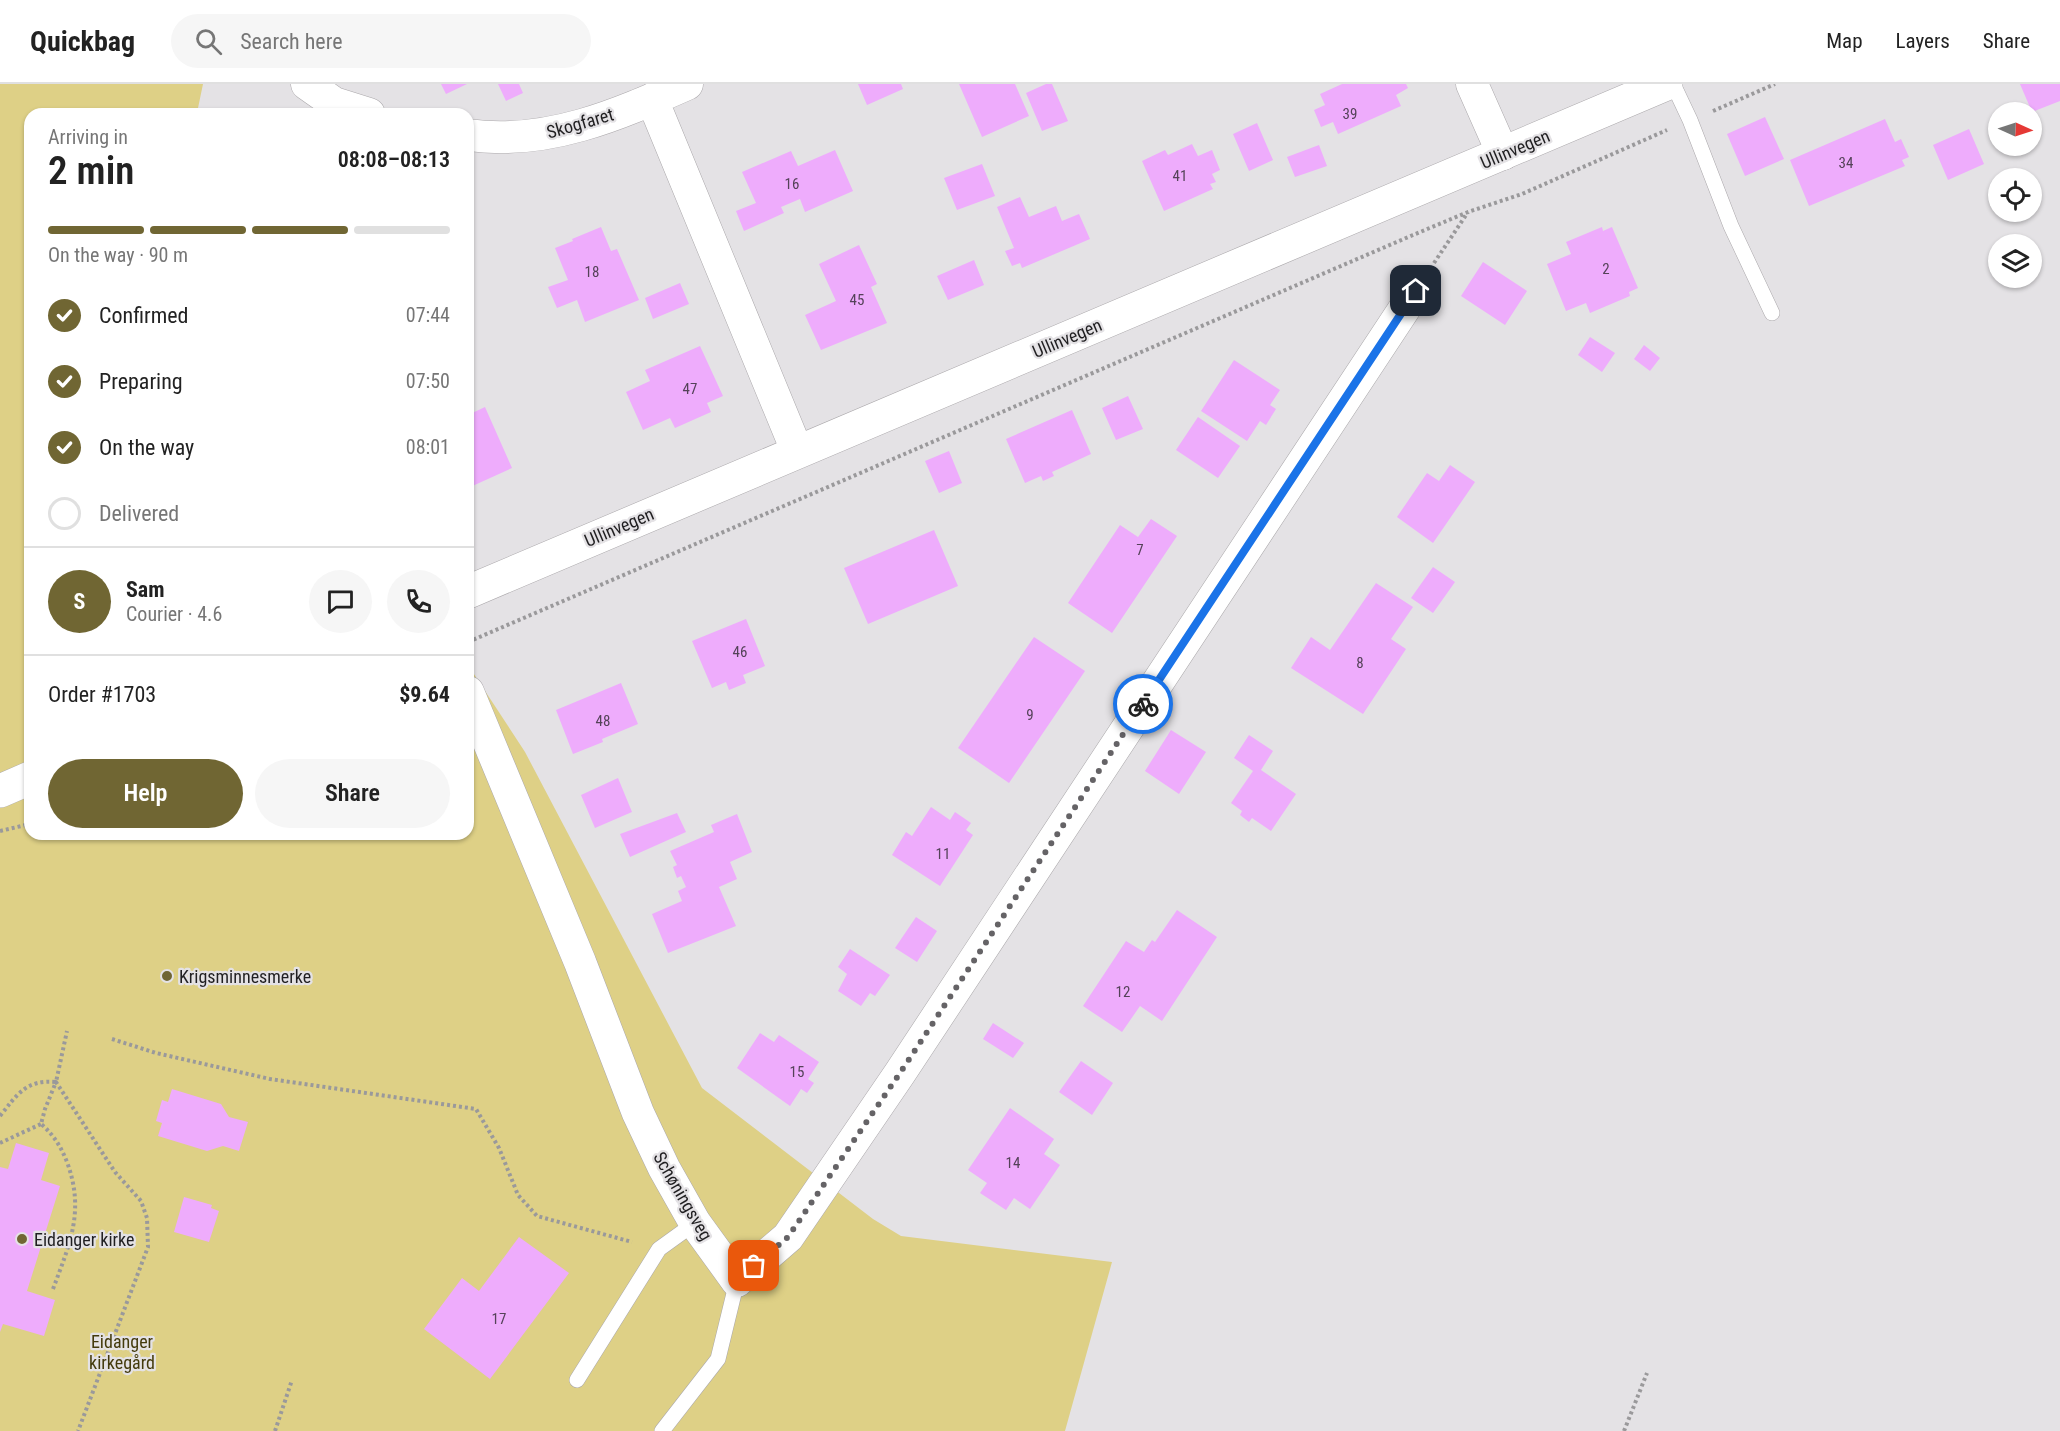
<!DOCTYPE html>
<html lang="en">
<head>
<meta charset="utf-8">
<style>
	body { margin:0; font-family:"Roboto Condensed",sans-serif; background:#f6f6f6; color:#222; height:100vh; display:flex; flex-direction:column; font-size:22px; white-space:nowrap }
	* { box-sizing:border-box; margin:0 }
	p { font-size:20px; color:#767676 }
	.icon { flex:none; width:33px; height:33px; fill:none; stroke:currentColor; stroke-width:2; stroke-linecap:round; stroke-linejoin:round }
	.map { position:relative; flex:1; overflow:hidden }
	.sheet { position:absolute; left:24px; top:24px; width:450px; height:732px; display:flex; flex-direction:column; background:#fff; border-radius:18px; box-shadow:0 2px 4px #0004 }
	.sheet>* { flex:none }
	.needle { width:39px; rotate:93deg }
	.tools { position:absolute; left:1988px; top:18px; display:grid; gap:12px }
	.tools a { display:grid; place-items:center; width:54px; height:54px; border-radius:50%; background:#fff; box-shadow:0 2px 4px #0004; font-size:30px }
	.pin { position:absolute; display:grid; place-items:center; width:51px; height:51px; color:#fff; margin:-26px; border-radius:12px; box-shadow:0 3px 9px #0006 }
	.courier { position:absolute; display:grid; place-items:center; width:60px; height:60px; margin:-30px; border:4px solid #1a73e8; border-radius:50%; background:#fff; color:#222; box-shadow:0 2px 8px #0007 }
	.head em { font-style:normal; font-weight:600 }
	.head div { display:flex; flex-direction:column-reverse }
	.head { display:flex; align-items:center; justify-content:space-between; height:102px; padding:0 24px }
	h1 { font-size:39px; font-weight:600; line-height:45px }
	.bar { display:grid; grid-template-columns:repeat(4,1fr); gap:9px 6px; align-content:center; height:72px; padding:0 24px }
	.bar i { height:8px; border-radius:4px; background:#e0e0e0 }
	.bar .active { background:#706633 }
	.bar p { grid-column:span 4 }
	.line { display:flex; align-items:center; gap:15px; padding:0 24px; border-top:2px solid #e0e0e0 }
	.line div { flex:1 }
	.round { display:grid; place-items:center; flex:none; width:63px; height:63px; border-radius:32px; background:#f6f6f6 }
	ol { padding:0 24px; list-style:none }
	li { display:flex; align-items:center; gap:18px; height:66px }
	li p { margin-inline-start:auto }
	li .icon { padding:6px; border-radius:50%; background:#706633; color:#fff; stroke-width:4 }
	li:last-child { color:#767676 }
	li i { width:33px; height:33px; border:3px solid #e0e0e0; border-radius:50% }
	.primary-button { display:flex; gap:12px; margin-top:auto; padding:12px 24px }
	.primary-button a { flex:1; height:69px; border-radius:36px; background:#706633; color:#fff; font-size:24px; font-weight:600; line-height:69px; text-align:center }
	.primary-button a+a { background:#f6f6f6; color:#222 }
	header { display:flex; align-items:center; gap:36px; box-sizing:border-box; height:84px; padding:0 30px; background:#fff; border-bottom:2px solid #e0e0e0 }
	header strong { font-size:28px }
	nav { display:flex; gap:33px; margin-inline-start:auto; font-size:21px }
	.search { width:420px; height:54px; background:#f6f6f6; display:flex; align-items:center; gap:15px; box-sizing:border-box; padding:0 21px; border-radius:33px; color:#767676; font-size:22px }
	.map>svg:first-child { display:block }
	.green { fill:#ded086 }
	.building { fill:#eeacfc }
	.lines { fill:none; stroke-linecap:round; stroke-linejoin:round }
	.lane-casing { stroke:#aba8ab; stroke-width:16 }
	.street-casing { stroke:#aba8ab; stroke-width:33 }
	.secondary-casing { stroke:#aba8ab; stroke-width:34 }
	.path { stroke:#9a999b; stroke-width:4; stroke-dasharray:3 3; stroke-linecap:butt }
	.lane { stroke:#fff; stroke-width:15 }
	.street { stroke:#fff; stroke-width:32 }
	.secondary { stroke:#fff; stroke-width:33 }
	.done { stroke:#656366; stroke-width:6; stroke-dasharray:0 10.8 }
	.route { stroke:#1a73e8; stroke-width:8 }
	.poi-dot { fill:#706633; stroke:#e4e2e5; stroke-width:2 }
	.labels { text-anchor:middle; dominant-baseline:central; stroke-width:4.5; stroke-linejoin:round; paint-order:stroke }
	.number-label { font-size:15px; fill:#544258 }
	.street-label { font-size:18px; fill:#201f21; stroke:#e4e2e5 }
	.poi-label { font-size:18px; fill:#201f21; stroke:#e4e2e5; text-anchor:start }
	.park-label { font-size:18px; fill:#433a0c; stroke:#e4e2e5 }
</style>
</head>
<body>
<header>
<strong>Quickbag</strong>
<div class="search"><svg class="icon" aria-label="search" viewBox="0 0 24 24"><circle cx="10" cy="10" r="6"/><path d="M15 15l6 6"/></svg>Search here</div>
<nav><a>Map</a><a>Layers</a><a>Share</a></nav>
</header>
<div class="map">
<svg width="2060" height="1347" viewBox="0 0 2060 1347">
	<rect width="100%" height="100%" fill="#e4e2e5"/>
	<!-- green -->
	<path class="green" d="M0,0h203l-5,24 2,6h-170v720h438v-169l57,87 177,336 171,131 28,17 211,26 -47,169h-1065z"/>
	<!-- building -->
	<path class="building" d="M441,0h26l-21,10z
		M498,0h21l4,9 -17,8z
		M858,0h43l2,5 -36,16z
		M959,0h56l14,32 -47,21z
		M1046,0h6l16,37 -26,10 -16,-38z
		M1342,0h64l2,4 -12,7 5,11 -63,28 -5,-12 -12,5 -7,-17 11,-5 -5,-11z
		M2020,0h40v17l-28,11z
		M1765,33l19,42 -39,17 -18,-42z
		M1885,35l10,23 6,-3 8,18 -7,3 3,6 -96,40 -19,-46z
		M1257,39l16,37 -24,11 -16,-37z
		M1969,45l15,35 -36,16 -15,-35z
		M1192,60l6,12 14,-6 8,20 -8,4 4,8 -6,2 3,5 -49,22 -22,-50 23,-11 3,5z
		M1319,61l8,21 -32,11 -8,-20z
		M835,66l18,41 -48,21 -5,-13 -19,8 3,6 -40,18 -8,-20 20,-8 -14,-31 49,-21 7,15z
		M982,80l13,32 -38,14 -13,-32z
		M1020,113l9,20 27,-11 6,15 17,-7 11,25 -68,29 -2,-5 -8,3 -7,-15 9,-3 -17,-41z
		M601,143l10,24 6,-2 22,51 -54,22 -8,-22 -20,8 -9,-21 20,-7 -13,-32 18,-7 -1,-2z
		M1602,143l1,4 9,-4 26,61 -9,4 1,4 -40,17 -4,-10 -20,8 -19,-47 24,-10 -5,-12z
		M859,161l18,39 -6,3 16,36 -66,27 -16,-35 31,-14 -17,-37z
		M974,176l10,25 -36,15 -11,-24z
		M1483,178l44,29 -22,34 -44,-29z
		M680,199l9,21 -36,15 -8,-21z
		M1590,253l25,16 -13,19 -24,-17z
		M1644,261l16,13 -10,13 -16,-12z
		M700,262l23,50 -16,7 4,9 -36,16 -5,-10 -27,12 -17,-38 24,-11 -5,-11z
		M1234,276l46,30 -10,15 6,4 -10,16 -6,-4 -13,20 -46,-30z
		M1128,312l15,33 -27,11 -14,-32z
		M485,323l27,61 -44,20v-73z
		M1072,326l19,44 -39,18 2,4 -11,5 -2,-5 -16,7 -19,-44z
		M1198,333l42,29 -22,32 -42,-28z
		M949,367l13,32 -23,10 -14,-32z
		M1450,381l25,17 -42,61 -36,-26 30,-44 12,8z
		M1151,435l26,17 -65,97 -44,-30 52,-78 18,12z
		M934,446l24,56 -90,38 -24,-56z
		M1433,483l22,15 -22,31 -22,-15z
		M1376,499l37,24 -22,32 15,10 -43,65 -72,-46 20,-31 19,13z
		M746,535l19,47 -22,9 3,8 -17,7 -3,-8 -14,6 -20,-47z
		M1034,553l51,34 -76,112 -51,-35z
		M621,599l17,41 -36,15 1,3 -30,12 -17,-44z
		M1171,646l35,22 -27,42 -34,-23z
		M1249,651l24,16 -12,19 35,24 -25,37 -19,-13 -3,4 -9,-7 2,-4 -11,-8 22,-32 -19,-13z
		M618,694l14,34 -37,16 -14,-33z
		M931,723l19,13 5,-8 16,11 -5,7 7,5 -33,51 -48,-31 14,-23 6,4z
		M677,729l9,19 -56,25 -10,-23z
		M737,730l15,38 -22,10 7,17 -18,8 17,39 -68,27 -16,-39 30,-13 -4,-10 8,-4 -5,-11 -4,2 -4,-11 4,-2 -7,-14 44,-19 -3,-7z
		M1177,826l40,27 -55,84 -22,-15 -18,26 -39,-26 43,-65 18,11 8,-12 3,2z
		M916,833l21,14 -20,31 -22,-14z
		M850,865l40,26 -15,21 -5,-3 -9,13 -23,-15 9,-17 -9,-7z
		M993,939l31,20 -11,15 -30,-19z
		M760,949l14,9 5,-7 40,27 -11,17 6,4 -7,10 -6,-4 -11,17 -53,-38z
		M1081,977l32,22 -21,32 -33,-23z
		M172,1005l49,15 8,13 19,5 -9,29 -16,-5 -16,5 -49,-15 4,-13 -6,-2 6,-21 6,2z
		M1010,1024l44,31 -10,15 16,11 -30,44 -16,-11 -8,12 -26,-17 7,-10 -19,-13z
		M16,1059l33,10 -8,27 19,6 -33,105 28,9 -11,36 -41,-12 -3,8v-165l8,2z
		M184,1113l28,8 -1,3 8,3 -10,31 -35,-10z
		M519,1153l50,36 -79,106 -66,-50 38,-51 17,13z"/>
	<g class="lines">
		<!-- lane casing -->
		<g class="lane-casing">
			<path id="lane" d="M1673,0l17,36 41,106 41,87
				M577,1296l82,-131 36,-26
				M662,1347l56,-72 19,-78"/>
		</g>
		<!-- street casing -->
		<g class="street-casing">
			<path id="street" d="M307,0l27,19 35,11
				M1472,0l31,70
				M652,15l145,352
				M468,51c79,11 149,-20 219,-51
				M468,608l112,270 58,151 26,55 31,55 42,58 51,-44 112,-164 516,-782"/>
		</g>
		<!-- secondary casing -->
		<g class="secondary-casing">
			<path id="secondary" d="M468,508l1198,-508
				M0,707l30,-13"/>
		</g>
		<!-- path -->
		<path class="path" d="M1713,27l62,-27
			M1434,179l34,-51
			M468,558l945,-407 55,-23 54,-18 145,-64
			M0,747l30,-7
			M112,955l44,14 114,26 206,30 23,39 19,47 19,21 95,26
			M0,1032c17,-21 26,-37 56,-34l11,-51
			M0,1059l41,-19
			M53,1205c17,-46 32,-78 14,-127 -6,-15 -13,-27 -26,-38l4,-15 11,-27 59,90 26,29 6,17 1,29 -70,184
			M275,1347l17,-51
			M1624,1347l23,-58"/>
		<!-- lane -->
		<use href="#lane" class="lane"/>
		<!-- street -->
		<use href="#street" class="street"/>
		<!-- secondary -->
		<use href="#secondary" class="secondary"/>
	</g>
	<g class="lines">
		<!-- done -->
		<path class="done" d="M754,1182l34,-29 112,-164 243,-369"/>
		<!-- route -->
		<path class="route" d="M1143,620l273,-413"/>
	</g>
	<!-- markers -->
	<g class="poi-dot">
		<circle cx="167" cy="892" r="6"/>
		<circle cx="22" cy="1155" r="6"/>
	</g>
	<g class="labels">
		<!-- number labels -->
		<g class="number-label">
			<text x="1350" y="30">39</text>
			<text x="1846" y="79">34</text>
			<text x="1180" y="92">41</text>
			<text x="792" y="100">16</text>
			<text x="1606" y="185">2</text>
			<text x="592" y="188">18</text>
			<text x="857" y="216">45</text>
			<text x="690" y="305">47</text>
			<text x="1140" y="466">7</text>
			<text x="740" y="568">46</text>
			<text x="1360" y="579">8</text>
			<text x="1030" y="631">9</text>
			<text x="603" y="637">48</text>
			<text x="943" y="770">11</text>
			<text x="1123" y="908">12</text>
			<text x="797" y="988">15</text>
			<text x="1013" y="1079">14</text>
			<text x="499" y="1235">17</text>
		</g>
		<!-- street labels -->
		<g class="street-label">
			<text transform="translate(580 39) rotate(-16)">Skogfaret</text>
			<text transform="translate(1515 65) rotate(-23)">Ullinvegen</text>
			<text transform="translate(1067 254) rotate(-23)">Ullinvegen</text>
			<text transform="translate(619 443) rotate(-23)">Ullinvegen</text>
			<text transform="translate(683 1112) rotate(60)">Schøningsveg</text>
		</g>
		<!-- poi labels -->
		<g class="poi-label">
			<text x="179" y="892">Krigsminnesmerke</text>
			<text x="34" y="1155">Eidanger kirke</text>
		</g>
		<!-- park labels -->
		<g class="park-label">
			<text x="122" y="1257">Eidanger<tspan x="122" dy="21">kirkegård</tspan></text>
		</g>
	</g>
</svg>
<div class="tools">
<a><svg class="needle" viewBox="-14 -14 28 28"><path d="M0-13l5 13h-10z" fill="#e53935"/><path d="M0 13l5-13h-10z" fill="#767676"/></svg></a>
<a><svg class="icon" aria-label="locate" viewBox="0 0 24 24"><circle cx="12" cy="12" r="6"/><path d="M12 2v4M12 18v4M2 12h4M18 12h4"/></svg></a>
<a><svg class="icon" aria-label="layers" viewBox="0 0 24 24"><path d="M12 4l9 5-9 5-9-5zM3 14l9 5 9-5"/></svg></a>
</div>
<div class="pin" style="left:754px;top:1182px;background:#ea580c"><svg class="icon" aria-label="bag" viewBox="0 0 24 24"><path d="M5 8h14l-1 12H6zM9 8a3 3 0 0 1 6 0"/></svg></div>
<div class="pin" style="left:1416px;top:207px;background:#1f2937"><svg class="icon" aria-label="home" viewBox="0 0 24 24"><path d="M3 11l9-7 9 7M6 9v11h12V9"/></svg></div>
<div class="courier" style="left:1143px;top:620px"><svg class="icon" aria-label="bike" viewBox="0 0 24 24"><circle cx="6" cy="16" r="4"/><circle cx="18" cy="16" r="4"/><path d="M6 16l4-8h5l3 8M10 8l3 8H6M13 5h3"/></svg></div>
<section class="sheet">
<div class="head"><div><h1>2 min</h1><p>Arriving in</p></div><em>08:08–08:13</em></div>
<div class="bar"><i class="active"></i><i class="active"></i><i class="active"></i><i></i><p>On the way · 90 m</p></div>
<ol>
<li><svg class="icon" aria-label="check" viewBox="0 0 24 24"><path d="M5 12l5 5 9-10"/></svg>Confirmed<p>07:44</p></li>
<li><svg class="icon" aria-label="check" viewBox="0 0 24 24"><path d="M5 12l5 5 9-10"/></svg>Preparing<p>07:50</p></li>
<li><svg class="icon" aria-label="check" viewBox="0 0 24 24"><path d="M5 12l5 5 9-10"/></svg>On the way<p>08:01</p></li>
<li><i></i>Delivered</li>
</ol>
<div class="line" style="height:108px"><b class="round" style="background:#706633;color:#fff">S</b><div><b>Sam</b><p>Courier · 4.6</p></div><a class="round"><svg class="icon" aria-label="chat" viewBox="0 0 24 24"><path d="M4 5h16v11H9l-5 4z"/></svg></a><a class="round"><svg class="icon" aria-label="phone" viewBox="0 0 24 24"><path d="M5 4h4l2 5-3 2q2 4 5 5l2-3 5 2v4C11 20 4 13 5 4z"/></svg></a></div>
<div class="line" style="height:78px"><div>Order #1703</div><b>$9.64</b></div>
<div class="primary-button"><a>Help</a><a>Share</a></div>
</section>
</div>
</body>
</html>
